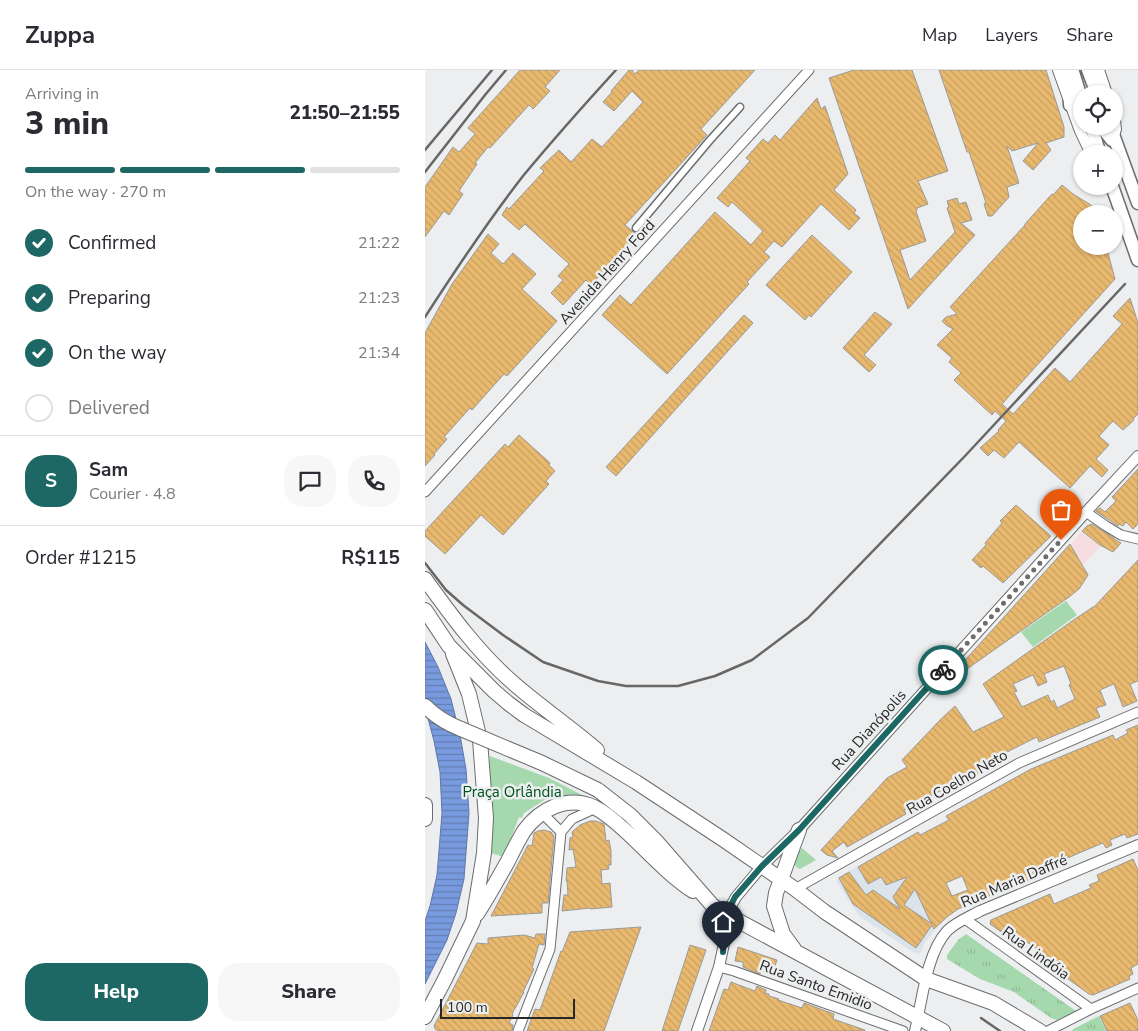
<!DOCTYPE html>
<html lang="en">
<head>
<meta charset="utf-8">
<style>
	body { margin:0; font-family:"Nunito Sans",sans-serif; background:#f7f7f7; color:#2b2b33; height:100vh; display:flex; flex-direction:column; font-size:19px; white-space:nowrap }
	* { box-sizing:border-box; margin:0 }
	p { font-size:16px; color:#7c7c81 }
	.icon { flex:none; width:28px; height:28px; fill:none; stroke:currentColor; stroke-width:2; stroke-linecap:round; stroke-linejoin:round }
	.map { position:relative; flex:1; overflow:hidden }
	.panel { display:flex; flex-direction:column; background:#fff; width:425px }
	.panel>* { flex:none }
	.tools { position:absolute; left:648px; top:15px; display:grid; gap:10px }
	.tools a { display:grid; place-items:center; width:50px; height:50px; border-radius:50%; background:#fff; box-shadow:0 1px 4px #0004; font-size:25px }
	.scale { position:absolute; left:15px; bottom:12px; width:135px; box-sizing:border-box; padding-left:5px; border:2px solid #282829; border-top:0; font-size:14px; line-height:18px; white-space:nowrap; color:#282829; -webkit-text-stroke:4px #eceeef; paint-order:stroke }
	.pin { position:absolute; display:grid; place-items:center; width:42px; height:42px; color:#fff; margin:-51px -21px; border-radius:50% 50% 50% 0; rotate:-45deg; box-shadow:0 0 5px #0007 }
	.pin .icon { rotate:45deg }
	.courier { position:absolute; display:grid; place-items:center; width:50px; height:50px; margin:-25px; border:4px solid #1d6864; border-radius:50%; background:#fff; color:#222; box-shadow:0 1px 6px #0007 }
	.headline em { font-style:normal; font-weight:800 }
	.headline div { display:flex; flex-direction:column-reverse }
	.headline { display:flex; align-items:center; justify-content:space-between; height:85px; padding:0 25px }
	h1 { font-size:32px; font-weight:800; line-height:38px }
	.bar { display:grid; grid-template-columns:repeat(4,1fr); gap:8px 5px; align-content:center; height:60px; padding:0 25px }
	.bar i { height:6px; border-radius:4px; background:#e1e1e2 }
	.bar .on { background:#1d6864 }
	.bar p { grid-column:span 4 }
	.line { display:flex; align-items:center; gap:12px; padding:0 25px; border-top:1px solid #e1e1e2 }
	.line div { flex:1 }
	.round { display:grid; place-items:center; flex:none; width:52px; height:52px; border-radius:20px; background:#f7f7f7 }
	ol { padding:0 25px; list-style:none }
	li { display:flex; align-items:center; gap:15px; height:55px }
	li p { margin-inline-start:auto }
	li .icon { padding:5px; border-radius:50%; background:#1d6864; color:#fff; stroke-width:4 }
	li:last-child { color:#7c7c81 }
	li i { width:28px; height:28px; border:2px solid #e1e1e2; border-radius:50% }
	.cta { display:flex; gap:10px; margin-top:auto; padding:10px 25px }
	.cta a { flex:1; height:58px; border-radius:20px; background:#1d6864; color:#fff; font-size:20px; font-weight:800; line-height:58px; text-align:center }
	.cta a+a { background:#f7f7f7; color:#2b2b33 }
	header { display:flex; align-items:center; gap:30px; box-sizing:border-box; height:70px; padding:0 25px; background:#fff; border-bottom:1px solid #e1e1e2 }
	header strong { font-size:24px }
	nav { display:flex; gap:28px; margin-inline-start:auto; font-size:18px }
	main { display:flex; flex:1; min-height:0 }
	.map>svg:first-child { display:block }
	.built { fill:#dce4eb }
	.industrial { fill:#f7dce0 }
	.grass { fill:url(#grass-tufts) }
	.park { fill:#a5d9ad }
	.water { fill:url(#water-rules); stroke:#6078a8 }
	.building { fill:url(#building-back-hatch); stroke:#9b9a99; fill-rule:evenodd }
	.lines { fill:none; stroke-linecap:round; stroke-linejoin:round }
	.pedestrian-casing { stroke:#6b6c6d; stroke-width:9 }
	.minor-casing { stroke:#6b6c6d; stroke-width:11 }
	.tertiary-casing { stroke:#6b6c6d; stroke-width:12 }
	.secondary-casing { stroke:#6b6c6d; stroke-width:15 }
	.trunk-casing { stroke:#6b6c6d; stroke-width:16 }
	.pedestrian { stroke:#fff; stroke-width:6 }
	.minor { stroke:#fff; stroke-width:9 }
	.tertiary { stroke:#fff; stroke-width:10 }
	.secondary { stroke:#fff; stroke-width:12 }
	.trunk { stroke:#fff; stroke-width:14 }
	.rail { stroke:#676768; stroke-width:2.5 }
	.trunk-bridge-casing { stroke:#6b6c6d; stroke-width:16; stroke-linecap:butt }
	.trunk-bridge { stroke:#fff; stroke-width:14 }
	.done { stroke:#6d6d6e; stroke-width:5; stroke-dasharray:0 9 }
	.route { stroke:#1d6864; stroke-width:6 }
	.labels { text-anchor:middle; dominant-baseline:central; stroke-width:5; stroke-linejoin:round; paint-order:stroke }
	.street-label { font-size:15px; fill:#282829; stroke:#eceeef }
	.park-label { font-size:15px; fill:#00531e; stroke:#eceeef }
</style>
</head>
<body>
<header>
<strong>Zuppa</strong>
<nav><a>Map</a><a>Layers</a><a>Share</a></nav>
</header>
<main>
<section class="panel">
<div class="headline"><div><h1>3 min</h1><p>Arriving in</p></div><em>21:50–21:55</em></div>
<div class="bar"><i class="on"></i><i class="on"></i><i class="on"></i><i></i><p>On the way · 270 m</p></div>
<ol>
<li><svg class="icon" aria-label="check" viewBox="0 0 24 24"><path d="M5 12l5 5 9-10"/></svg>Confirmed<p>21:22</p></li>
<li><svg class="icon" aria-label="check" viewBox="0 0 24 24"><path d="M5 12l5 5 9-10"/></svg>Preparing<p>21:23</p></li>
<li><svg class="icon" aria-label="check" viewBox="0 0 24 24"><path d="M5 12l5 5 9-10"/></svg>On the way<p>21:34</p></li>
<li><i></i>Delivered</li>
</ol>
<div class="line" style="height:90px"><b class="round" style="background:#1d6864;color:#fff">S</b><div><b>Sam</b><p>Courier · 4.8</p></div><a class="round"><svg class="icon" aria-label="chat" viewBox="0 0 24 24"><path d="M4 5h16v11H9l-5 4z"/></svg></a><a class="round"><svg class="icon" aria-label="phone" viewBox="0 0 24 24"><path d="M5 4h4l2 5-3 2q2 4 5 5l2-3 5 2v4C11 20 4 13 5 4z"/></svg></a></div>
<div class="line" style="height:65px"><div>Order #1215</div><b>R$115</b></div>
<div class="cta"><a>Help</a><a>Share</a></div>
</section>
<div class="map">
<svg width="713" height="961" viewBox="0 0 713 961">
	<defs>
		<pattern id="grass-tufts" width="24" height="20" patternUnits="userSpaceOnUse" patternTransform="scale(1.25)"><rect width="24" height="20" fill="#a5d9ad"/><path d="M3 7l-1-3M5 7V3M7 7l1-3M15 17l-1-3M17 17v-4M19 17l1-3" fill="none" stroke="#8eba95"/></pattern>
		<pattern id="water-rules" width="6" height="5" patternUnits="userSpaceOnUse" patternTransform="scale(1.25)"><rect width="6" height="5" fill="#789ade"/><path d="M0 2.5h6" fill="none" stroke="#627eb4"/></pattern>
		<pattern id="building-back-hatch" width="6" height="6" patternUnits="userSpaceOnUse" patternTransform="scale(1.25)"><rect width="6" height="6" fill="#e8b96e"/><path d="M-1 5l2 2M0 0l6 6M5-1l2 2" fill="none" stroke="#c79f5f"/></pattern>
	</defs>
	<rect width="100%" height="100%" fill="#eceeef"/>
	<!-- built -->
	<path class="built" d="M446,789l15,26 23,-9 26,54 -11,13 -3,9 -2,2 -5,-1 -55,-37 -22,-34 1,-5z"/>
	<!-- industrial -->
	<path class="industrial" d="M656,462l19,14 -17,19 -12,-21z"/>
	<!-- grass -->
	<path class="grass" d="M541,864l110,77 -19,9 -6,-2 -37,-26 -34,-13 -33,-20v-4l11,-15z
		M674,946l7,15h-35l4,-3z"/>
	<!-- park -->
	<path class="park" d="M641,531l11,14 -44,32 -12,-15z
		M65,686l59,22 37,19 -14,1 -12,-2 -11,1 -25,16 -2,5 -3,-1 -15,40 -17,-5v-49z
		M377,778l14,12 -16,9 -4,-2 -3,-7z"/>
	<!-- water -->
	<path class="water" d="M0,572l13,25 13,32 9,36 6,34 3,44 -5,66 -8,34 -9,27 -22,44v-63l5,-15 7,-31 5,-62 -2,-41 -6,-31 -9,-34z"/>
	<!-- building -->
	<path class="building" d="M95,0h40l-15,17 5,4 -17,18 -4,-4 -39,43 -2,-1 -13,16 2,1 -18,27 4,3 -14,21 -5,-4 -19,26v-50l28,-40 6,5 16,-18 -7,-6z
		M204,0h3l3,4 4,-4h116l-54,59 6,6 -82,90 12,10 -46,50 -5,-5 -23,25 -12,-12 12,-13 -5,-4 11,-12 -44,-40 -6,6 -17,-15 5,-8 2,2 35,-38 -4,-3 19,-18 12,12 21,-23 10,8 41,-45 -11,-11 -18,20 -11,-9 9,-10 -1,-1z
		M429,0h58l36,101 -30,10 10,23 -11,4v2l-1,1 10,30 -26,9 10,30 45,-48 -8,-24 2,-1 -2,-6 10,-3 2,6 7,-2 6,18 -11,3 14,12 -67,74 -79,-231z
		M514,0h107l18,57v10l-18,6 5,7 -18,20 -10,-9 15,-18 -26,8 -5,-5 12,37 -12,4 2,10 -17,19h-4l-4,-12 2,-1 -17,-51h-2z
		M392,28l4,11 4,-3 23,68 -14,16 22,20 -2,3 6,5 -11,12 -28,-26 -39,43 -8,-6 -10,11 6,5 -23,25 2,2 -82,90 -65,-59 18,-20 11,10 84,-93 36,33 12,-14 -31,-29 -4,5 -11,-9 33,-37 -4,-3 17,-19 5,4 7,-8 5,5z
		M637,115l11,9 18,11 2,9h-12v32h25l9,33 -113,125 11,10 42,-46 15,14 52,-58 -9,-8 17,-18 8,25v91l-5,5 1,1 -11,10 -10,-9 -14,15 10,9 -13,14 12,11 -6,7 -12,-11 -20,22 -51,-46 -15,16 -10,-8 -6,6 -8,-8 19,-17 -1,-1 8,-9 -11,-10 -3,4 -38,-35 7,-7 -12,-11 3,-4 -15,-13 16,-16 -7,-4 -4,-4 4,-4 11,-3 -7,-7 75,-82v-1l25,-28 2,-2 1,1z
		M63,164l11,10 -8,9 12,11 10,-11 23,21 -14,15 35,32 -50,55 -3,-2 -32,36 -2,-2 -26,29 3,2 -13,15 1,1 -10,11v-133l27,-49z
		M387,165l40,37 -41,45 -2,-2 -4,5 -39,-35z
		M450,242l17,12 -28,31 12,10 -7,7 -26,-24z
		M319,245l9,8 -137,153 -10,-9z
		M94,365l31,28 -1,2 6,6 -9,10 3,3 -46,51 -22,-20 -36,39 -20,-18v-5l80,-87 3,3z
		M713,399v55l-5,5 -7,-7 -3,4 -4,-2 -1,2 -22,-15 4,-3 5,4 11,-11 -4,-4z
		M591,435l35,31 -48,47 -20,-17 -2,2 -9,-8 14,-15 -1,-2 17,-20 -2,-2z
		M667,454l22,14v1l7,4 -8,9 -13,-7 -18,-14 5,-5z
		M645,474l18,31 -9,14 -10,8 -119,84 -2,-2z
		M713,490v121l-8,3 7,17 -14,6 -9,-23 -14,6 6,15 -10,3 4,9 -61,25 -2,-5 -26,13 -16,9 2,4 -54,29 -1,-2 -38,20 2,4 -59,33 -3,-5 -12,9 6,7 -11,-3 -6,-5 66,-72 20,-11 -5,-7 39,-41 14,-13 18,26 31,-15 -21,-33 92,-65 18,-12h1zM639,596l7,18 -2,1 6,14 -18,9 -3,-8 -3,2 -3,-7 -26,12 -8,-15 3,-1 -4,-7 20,-9 5,11 9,-4 -3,-8z
		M713,655v109l-11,4 -2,-4 -15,6 2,5 -6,3 -3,-5 -24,10 -18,8 2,5 -89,36 -16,7 -11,8 -13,12 -2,-4 -16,23 -63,-44 -14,-26 10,-6 17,23 7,-5 27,19 -7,-12 14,-20 -21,8 -5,-8 -13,7 -10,-17 60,-35 2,3 29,-15 -3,-4 85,-47 82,-34 2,5 13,-7 -2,-3zM537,806l6,14 -16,6 -6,-13zM490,819l14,30 3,5 -28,-19z
		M165,751h6l8,3 2,17 3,-1 2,11v14h-3l1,4 -8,1 1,14 8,-1 2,24 -22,2v-1l-28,3 2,-16h4l-1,-14h-1l1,-13 9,-1 -3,-18 -4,1 1,-12 3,-1 -1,-5 8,-7z
		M119,760l7,2 3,4 -6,67h-6v10l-51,3 37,-71 4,1 2,-13 4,-2z
		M708,789l5,11v94l-7,4 2,6 -4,2 1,3 -37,16 -4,-1 -56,-40 7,-3 -16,-11 -7,3 -27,-19 1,-4 59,-26 4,10 37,-16 -2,-3 10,-4 -2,-6z
		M216,857l-37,104h-77l8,-22 5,1 21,-59 1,1 8,-20z
		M111,864h9l-1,11 -5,-1 -7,24 2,1 -11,23h1l-12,22 1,1 -4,8 4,2 -1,6h-74l-3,-2 -1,-3 43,-83 11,1v-6l36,-3 11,3z
		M265,875l16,5 -28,81h-16z
		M313,877l39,13 -5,14 -11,-4 -1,4 -17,-7v-5l-8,-1z
		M306,912l24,9 2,-5 9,4 -1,3 4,1v2l10,3 -1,1 24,8 2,-5 30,11 -1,5 32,11 -1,1h-155l15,-42 4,1z
		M705,933l8,17v11h-31l-7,-15z"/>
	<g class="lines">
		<!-- pedestrian casing -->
		<g class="pedestrian-casing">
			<path id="pedestrian" d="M211,158l74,-88 30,-33"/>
		</g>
		<!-- minor casing -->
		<g class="minor-casing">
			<path id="minor" d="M0,422l384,-422
				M661,442l20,14 15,9 17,4
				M117,743l19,19
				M370,819l224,-126 119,-51
				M540,849l126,90
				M294,897l15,4 169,60
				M93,961l32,-82 11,-117 11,-13 24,-11
				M623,961l43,-22 47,-21"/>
		</g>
		<!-- tertiary casing -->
		<g class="tertiary-casing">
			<path id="tertiary" d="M633,0l22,61 11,23
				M674,0l8,24
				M689,42l2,17 -2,7
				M272,961l22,-64 6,-28 1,-24 10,-18 26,-31 37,-36 287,-318 52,-56
				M490,961c7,-29 11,-77 32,-100 9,-9 22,-14 33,-20l158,-66"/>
		</g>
		<!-- secondary casing -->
		<g class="secondary-casing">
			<path id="secondary" d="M643,0l2,35
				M663,0l9,24
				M648,2l8,26
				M666,56l9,28
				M669,56l10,4 8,10
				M685,56l28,77
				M687,116l26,74"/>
		</g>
		<!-- trunk casing -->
		<g class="trunk-casing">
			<path id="trunk" d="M0,509c26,36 52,72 86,102 27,24 58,45 86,69
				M0,540l24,36 45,45 14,12 16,12 112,67 88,58 71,49 30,23 101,67 67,24 47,28
				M0,636c10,10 23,18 36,23
				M173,720l32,25 27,27 55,63 8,6 223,120
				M0,735v14
				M52,844c11,-17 21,-35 31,-53 5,-10 10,-20 16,-30 16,-22 43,-36 70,-24 14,7 25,18 36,28 20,19 40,41 63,56
				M369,879l-11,-15 -9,-28 2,-13 23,-63
				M0,947l20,-38 28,-58 11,-68 2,-35 -6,-78 -11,-46 -16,-40"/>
		</g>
		<!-- pedestrian -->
		<use href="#pedestrian" class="pedestrian"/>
		<!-- minor -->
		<use href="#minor" class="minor"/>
		<!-- tertiary -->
		<use href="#tertiary" class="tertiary"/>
		<!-- secondary -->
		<use href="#secondary" class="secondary"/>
		<!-- trunk -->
		<use href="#trunk" class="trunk"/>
		<!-- rail -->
		<path class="rail" d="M0,80l67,-80
			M0,102l60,-77 21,-25
			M0,247c31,-48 63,-96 98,-141 30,-36 61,-71 93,-106
			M0,493l21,27 17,15 40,30 40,27 55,19 28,5h52l37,-10 37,-16 56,-42 157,-162 160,-172
			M556,948l19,13"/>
		<!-- trunk-bridge casing -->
		<g class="trunk-bridge-casing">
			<path id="trunk-bridge" d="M36,659l81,34 56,27"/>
		</g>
		<!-- trunk-bridge -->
		<use href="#trunk-bridge" class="trunk-bridge"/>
	</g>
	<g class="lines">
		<!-- done -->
		<path class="done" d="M518,600l118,-130"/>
		<!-- route -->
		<path class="route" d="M298,882l3,-37 9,-18 27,-31 37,-36 144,-160"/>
	</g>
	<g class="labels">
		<!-- street labels -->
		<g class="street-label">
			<text transform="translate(182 202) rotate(-48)">Avenida Henry Ford</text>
			<text transform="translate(444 660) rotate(-48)">Rua Dianópolis</text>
			<text transform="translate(532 712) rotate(-30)">Rua Coelho Neto</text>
			<text transform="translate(589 811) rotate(-23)">Rua Maria Daffré</text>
			<text transform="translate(611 883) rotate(36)">Rua Lindóia</text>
			<text transform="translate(391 915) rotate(20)">Rua Santo Emidio</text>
		</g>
		<!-- park labels -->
		<g class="park-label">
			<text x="87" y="722">Praça Orlândia</text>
		</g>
	</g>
</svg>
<div class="tools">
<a><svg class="icon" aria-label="locate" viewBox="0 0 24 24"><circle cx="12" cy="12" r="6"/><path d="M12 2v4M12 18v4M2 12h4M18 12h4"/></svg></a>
<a>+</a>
<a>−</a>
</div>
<div class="scale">100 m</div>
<div class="pin" style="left:636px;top:470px;background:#ea580c"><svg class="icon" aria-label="bag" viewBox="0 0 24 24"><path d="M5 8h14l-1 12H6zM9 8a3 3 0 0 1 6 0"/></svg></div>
<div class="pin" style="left:298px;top:882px;background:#1f2937"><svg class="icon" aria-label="home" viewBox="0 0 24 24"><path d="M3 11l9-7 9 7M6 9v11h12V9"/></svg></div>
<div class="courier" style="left:518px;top:600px"><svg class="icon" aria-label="bike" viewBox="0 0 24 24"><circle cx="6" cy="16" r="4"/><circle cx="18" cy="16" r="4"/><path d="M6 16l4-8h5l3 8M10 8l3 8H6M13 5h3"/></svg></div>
</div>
</main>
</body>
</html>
